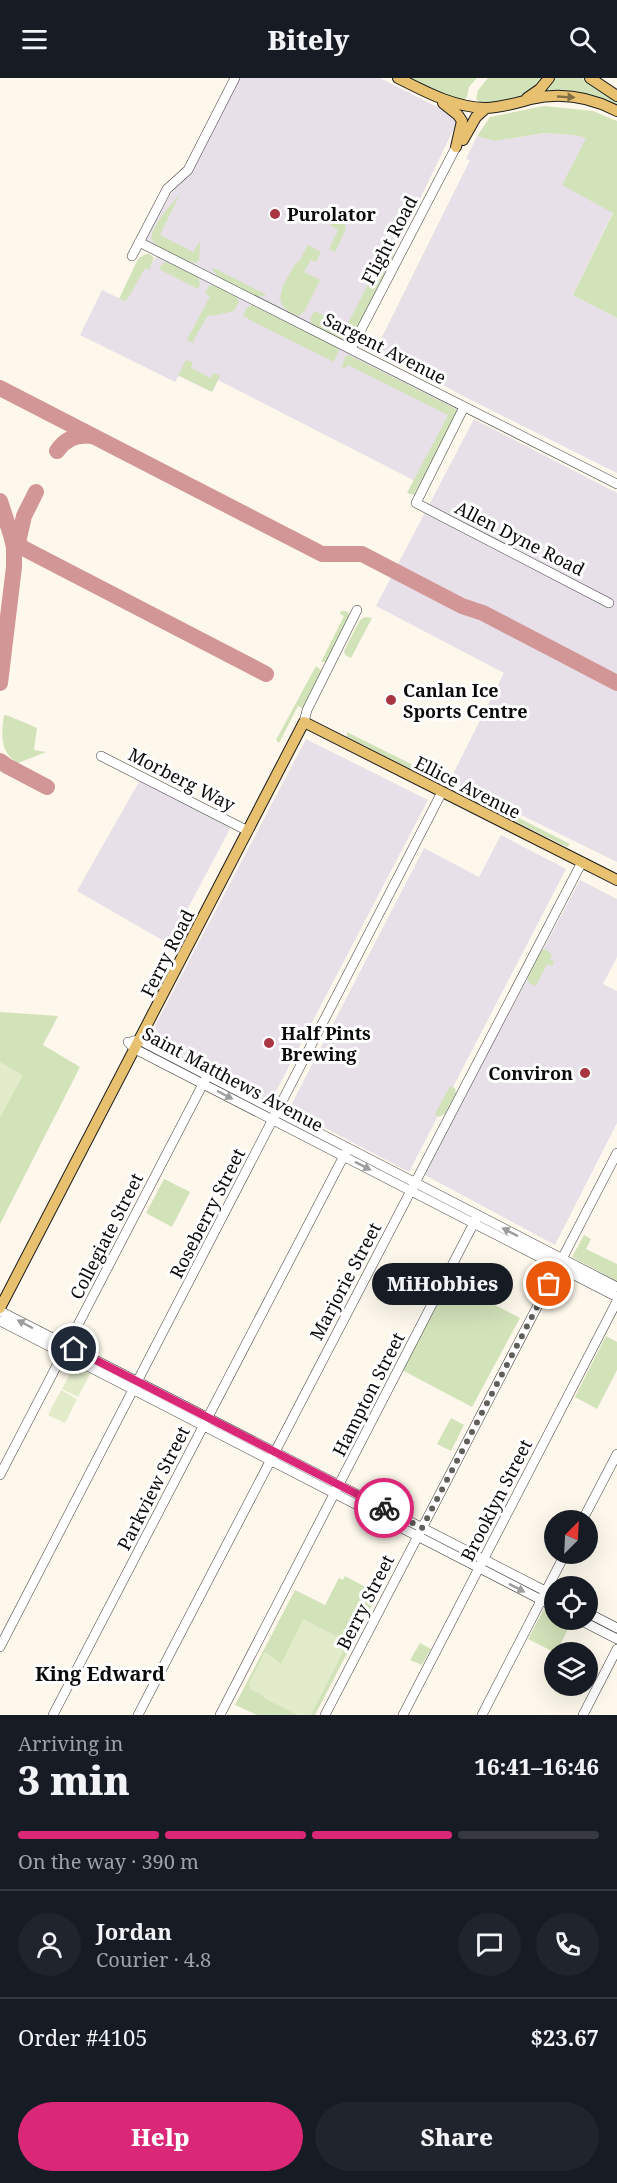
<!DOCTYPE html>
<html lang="en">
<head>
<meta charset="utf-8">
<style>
	body { margin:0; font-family:"Noto Serif",serif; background:#20242c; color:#f1f3f6; height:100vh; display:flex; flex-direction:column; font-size:22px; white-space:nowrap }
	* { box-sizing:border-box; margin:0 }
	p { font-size:20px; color:#9ea1a6 }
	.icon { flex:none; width:33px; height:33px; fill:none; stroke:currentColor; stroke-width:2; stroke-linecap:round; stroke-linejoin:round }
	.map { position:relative; height:1637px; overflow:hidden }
	.details { display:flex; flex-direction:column; background:#171b24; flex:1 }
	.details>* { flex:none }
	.needle { width:39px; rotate:24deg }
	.controls { position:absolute; left:544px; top:1432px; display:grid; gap:12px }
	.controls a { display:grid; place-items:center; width:54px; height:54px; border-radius:50%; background:#171b24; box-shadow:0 6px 24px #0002; font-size:30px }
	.pin { position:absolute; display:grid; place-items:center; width:51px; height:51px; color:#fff; margin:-26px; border:3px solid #fff; border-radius:50%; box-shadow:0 2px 6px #0007 }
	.courier { position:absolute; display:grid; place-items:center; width:60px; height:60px; margin:-30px; border:4px solid #db2777; border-radius:50%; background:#fff; color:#222; box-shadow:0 2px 8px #0007 }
	.bubble { position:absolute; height:42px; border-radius:21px; background:#171b24; box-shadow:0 6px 24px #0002; font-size:20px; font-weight:800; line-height:42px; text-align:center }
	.overview em { font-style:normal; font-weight:800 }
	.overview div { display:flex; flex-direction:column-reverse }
	.overview { display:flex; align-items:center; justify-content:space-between; height:102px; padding:0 18px }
	h1 { font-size:39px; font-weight:800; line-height:45px }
	.bar { display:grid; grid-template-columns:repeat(4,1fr); gap:9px 6px; align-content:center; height:72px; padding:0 18px }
	.bar i { height:8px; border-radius:4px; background:#363941 }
	.bar .current { background:#db2777 }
	.bar p { grid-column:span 4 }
	.line { display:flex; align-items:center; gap:15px; padding:0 18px; border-top:2px solid #363941 }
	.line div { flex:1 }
	.round { display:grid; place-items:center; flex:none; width:63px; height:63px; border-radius:32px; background:#20242c }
	.primary-button { display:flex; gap:12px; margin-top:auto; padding:12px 18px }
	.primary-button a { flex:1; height:69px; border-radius:36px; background:#db2777; color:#fff; font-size:24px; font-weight:800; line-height:69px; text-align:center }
	.primary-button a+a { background:#20242c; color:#f1f3f6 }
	header { display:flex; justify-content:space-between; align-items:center; height:78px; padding:0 18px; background:#171b24; font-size:27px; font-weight:800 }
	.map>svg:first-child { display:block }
	.industrial { fill:#e7e0e9 }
	.green { fill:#d2e2b9 }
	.pitch { fill:#e2ebca }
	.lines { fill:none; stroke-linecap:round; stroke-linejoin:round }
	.taxiway { stroke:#d39697; stroke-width:16 }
	.minor-casing { stroke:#3e3e3e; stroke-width:10 }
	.major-casing { stroke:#1c1c1c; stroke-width:12 }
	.minor { stroke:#fff; stroke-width:9 }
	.major { stroke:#e7c170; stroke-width:10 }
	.oneway { fill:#846f43 }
	.oneway2 { fill:#9d9d9d }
	.done { stroke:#605e59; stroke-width:6; stroke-dasharray:0 10.8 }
	.route { stroke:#db2777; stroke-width:8 }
	.poi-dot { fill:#a93543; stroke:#fff; stroke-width:2 }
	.labels { text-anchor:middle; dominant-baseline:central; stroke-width:6; stroke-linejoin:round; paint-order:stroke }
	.poi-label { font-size:18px; font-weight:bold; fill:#0b0b0b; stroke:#fff; text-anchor:start }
	.street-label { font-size:18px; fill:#0b0b0b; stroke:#fff }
	.neighbourhood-label { font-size:20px; font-weight:bold; fill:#0b0b0b; stroke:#fff }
</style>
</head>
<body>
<header><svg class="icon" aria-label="menu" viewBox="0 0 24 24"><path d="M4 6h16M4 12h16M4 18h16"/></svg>Bitely<svg class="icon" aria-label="search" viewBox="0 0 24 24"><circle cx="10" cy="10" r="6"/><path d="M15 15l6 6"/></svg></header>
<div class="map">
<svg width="617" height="1637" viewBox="0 0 617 1637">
	<rect width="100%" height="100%" fill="#fdf8eb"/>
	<!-- industrial -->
	<path class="industrial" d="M239,0h141l79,40 -113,234 112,56 -37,76 -203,-104 -6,12 -33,-16 -4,6 -95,-47 22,-45 23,11 20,-39 6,3 9,-15 -17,-8z
		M544,55l29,2 13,3 27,74 -40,83 44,23v155l-156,-78 -84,-48 93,-187 -4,-1 11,-23 18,5z
		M474,341l143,74v369l-167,-82 54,-107 -128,-67z
		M306,661l122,61 -157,301 -122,-64z
		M140,702l91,47 -62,117 -92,-53z
		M501,757l65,34 -157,303 -120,-63 135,-261 55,29z
		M580,802l37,19v58l-14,27 14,7v132l-62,122 -132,-71z"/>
	<!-- green -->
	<path class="green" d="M407,0h70l-8,9 -2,10 -3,3 -9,-1z
		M488,0h58c-23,22 -34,23 -65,25l-5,-4 2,-9z
		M552,0h30l12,10 23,14v5l-76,-13z
		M544,28l49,5 24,10v197l-44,-23 40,-82 -51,-28 24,-47 -13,-3 -29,-2 -49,8 -18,-5 13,-19z
		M180,116l-20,41 33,17 7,-11 -1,19 -3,3c-11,-1 -41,-15 -45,-25 3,-16 18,-31 29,-44z
		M334,139l10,5 2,7 -11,23 -6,-3 9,-19 -8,-5z
		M308,167l13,7 -5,10 -5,-2 -7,12 16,8 -16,32 -6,4c-32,-12 -13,-32 -2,-54l2,1z
		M387,169l7,8 -2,4 -39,77 -7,3h-5l-28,-14 -3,-5 4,-9 33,14z
		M146,176h4l4,4 -5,12 -4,-2 -15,27 -5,6 -6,-2 19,-40z
		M167,184l31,15 2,7 -2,5 -39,-20 4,-6z
		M214,190l51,26v2l-8,1 -39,-20 -6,-8z
		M215,207l21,11 3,6 -5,9 -22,5 -4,-1 -15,26 2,3 -8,-4 23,-44 -5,-3 4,-7z
		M252,227l83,41 4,4 -5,12 -84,-42 -7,-5 5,-8z
		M349,277l107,54 1,3 -43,83 -7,-2 41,-78 -100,-50 -3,3 -3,-1 3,-10z
		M186,282l7,2 -2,6 20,10 3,-5 6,3 -8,16 -34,-17z
		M341,533h6l3,5 -23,46h-6l23,-46 -4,-2z
		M365,539l7,1 -21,40 -6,-3 -1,-4 16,-31z
		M316,588l6,5 -18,38 -6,-3 -19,37 -3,-3z
		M4,637l5,1 28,12 -3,22 12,2 -28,11c-18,-9 -17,-29 -14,-48z
		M347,654l76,38 -6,2 -70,-35z
		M493,727l77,39 -3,3 -73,-36z
		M544,871l8,5 -2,5 4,3 -2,4 -5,-2 -11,22 -7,-3 -2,-5 13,-27z
		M0,934l58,4 -15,29 37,22 -80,157z
		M450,1008l5,2 1,6 -11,20 -7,3 -3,-3z
		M164,1101l26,13 -18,35 -26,-14z
		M584,1157l7,4 -5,10 31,15v17l-45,-24z
		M448,1203l72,37 -48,89 -70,-37z
		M606,1258l11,6v28l-20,39 -22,-12z
		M451,1340l13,7 -13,26 -14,-7z
		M345,1498l33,18 -63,121h-58l-22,-10 60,-115 30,15 14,-27 4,2z
		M544,1531l11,5v6h11l5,3 -15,30 -28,-14z
		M420,1565l11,6 -9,16 -12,-5z"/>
	<!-- pitch -->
	<path class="pitch" d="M0,984l23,13 -23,43z
		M74,1288l16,8 -12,23 -16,-8z
		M61,1312l16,9 -12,24 -17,-8z
		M303,1541l45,23 -37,73h-14l-33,-17v-2l-13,-6 -2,-7 16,-31 16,12z"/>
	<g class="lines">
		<!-- taxiway -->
		<path class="taxiway" d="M0,310l322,166h40l100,52 21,7 134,70
			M57,373c8,-12 20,-17 35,-15
			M0,423l11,34 12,13 243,126
			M16,473l8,-35 12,-24
			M0,605l14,-116v-20l-3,-12
			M0,683l7,5 40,21"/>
		<!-- minor casing -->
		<g class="minor-casing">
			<path id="minor" d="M139,164l478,242
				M132,178l35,-67 21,-19 47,-92
				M351,271l105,-202
				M464,329l-48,96 193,100
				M304,644l3,-12 50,-100
				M101,678l147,75
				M133,963l7,-1 5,3 472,244
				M128,964l7,7 482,248
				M0,1233l555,285
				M0,1243l555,286
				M0,1397l205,-395
				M582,1443l35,-67
				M588,1535l29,15
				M580,1542l37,19
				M0,1569l442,-855
				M53,1637l295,-567
				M138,1637l444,-853
				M220,1637l258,-500
				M325,1637l292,-562
				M403,1637l214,-414
				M482,1637l83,-161
				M583,1637l34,-66"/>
		</g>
		<!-- major casing -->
		<g class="major-casing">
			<path id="major" d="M398,0c28,14 55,29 87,30 16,0 31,-5 46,-9 30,-7 59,-2 86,12
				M590,0l27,18
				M527,20l13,-9 9,-11
				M443,25l15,12 4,6 -6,26
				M463,62l13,-23 10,-9
				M0,1230l304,-586 313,158"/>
		</g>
		<!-- minor -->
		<use href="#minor" class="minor"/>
		<!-- major -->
		<use href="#major" class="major"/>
	</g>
	<!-- one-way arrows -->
	<defs><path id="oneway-solid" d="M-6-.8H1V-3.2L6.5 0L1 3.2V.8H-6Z" transform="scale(1.5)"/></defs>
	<use class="oneway" href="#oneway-solid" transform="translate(566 19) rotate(3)"/>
	<g class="oneway2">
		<use href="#oneway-solid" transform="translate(225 1017) rotate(28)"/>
		<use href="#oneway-solid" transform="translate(363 1088) rotate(27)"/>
		<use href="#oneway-solid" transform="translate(510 1154) rotate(-153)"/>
		<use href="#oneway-solid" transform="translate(25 1246) rotate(-152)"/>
		<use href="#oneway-solid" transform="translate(517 1510) rotate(27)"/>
	</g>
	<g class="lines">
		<!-- done -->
		<path class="done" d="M384,1430l38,20 127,-244"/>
		<!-- route -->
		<path class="route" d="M74,1271l310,159"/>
	</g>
	<!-- markers -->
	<g class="poi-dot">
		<circle cx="275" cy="136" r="6"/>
		<circle cx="391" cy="622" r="6"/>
		<circle cx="269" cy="965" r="6"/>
		<circle cx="585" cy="995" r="6"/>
	</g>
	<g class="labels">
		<!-- poi labels -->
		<g class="poi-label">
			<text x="287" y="136">Purolator</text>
			<text x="403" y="612">Canlan Ice<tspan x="403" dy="21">Sports Centre</tspan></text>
			<text x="281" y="955">Half Pints<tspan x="281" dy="21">Brewing</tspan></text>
			<text x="573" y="995" text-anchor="end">Conviron</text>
		</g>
		<!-- street labels -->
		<g class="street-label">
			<text transform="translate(389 162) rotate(-62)">Flight Road</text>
			<text transform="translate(385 270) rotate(27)">Sargent Avenue</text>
			<text transform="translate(520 460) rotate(27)">Allen Dyne Road</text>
			<text transform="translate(182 701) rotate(27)">Morberg Way</text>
			<text transform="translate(468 709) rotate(27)">Ellice Avenue</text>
			<text transform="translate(167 875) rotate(-63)">Ferry Road</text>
			<text transform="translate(233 1001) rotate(28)">Saint Matthews Avenue</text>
			<text transform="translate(207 1135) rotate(-63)">Roseberry Street</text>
			<text transform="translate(106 1158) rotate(-63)">Collegiate Street</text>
			<text transform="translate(345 1203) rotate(-62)">Marjorie Street</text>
			<text transform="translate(368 1316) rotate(-63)">Hampton Street</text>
			<text transform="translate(153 1410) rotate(-63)">Parkview Street</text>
			<text transform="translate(496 1422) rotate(-63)">Brooklyn Street</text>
			<text transform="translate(365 1524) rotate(-63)">Berry Street</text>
		</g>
		<!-- neighbourhood labels -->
		<g class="neighbourhood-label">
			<text x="100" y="1595">King Edward</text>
		</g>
	</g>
</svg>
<div class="controls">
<a><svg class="needle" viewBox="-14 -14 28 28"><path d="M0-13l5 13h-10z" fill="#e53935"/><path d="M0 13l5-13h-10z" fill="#9ea1a6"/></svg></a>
<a><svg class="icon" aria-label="locate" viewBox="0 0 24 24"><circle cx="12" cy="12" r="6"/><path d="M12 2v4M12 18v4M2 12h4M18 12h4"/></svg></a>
<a><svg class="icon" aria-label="layers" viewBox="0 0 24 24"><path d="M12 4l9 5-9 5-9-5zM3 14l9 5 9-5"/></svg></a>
</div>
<div class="pin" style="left:549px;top:1206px;background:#ea580c"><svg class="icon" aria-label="bag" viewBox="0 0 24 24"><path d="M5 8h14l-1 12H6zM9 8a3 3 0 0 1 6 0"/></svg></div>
<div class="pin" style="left:74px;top:1271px;background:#1f2937"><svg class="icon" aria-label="home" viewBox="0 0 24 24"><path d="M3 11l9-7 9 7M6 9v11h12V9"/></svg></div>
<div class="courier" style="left:384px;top:1430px"><svg class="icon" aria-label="bike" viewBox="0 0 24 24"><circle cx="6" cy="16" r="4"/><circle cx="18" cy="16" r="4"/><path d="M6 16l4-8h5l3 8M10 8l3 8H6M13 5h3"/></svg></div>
<div class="bubble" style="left:372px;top:1185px;width:141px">MiHobbies</div>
</div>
<section class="details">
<div class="overview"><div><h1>3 min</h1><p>Arriving in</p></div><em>16:41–16:46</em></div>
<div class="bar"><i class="current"></i><i class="current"></i><i class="current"></i><i></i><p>On the way · 390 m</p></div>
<div class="line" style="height:108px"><a class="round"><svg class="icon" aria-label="person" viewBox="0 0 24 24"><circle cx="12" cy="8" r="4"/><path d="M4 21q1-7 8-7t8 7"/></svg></a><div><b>Jordan</b><p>Courier · 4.8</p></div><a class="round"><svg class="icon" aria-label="chat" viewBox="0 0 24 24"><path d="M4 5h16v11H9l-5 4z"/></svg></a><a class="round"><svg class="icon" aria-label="phone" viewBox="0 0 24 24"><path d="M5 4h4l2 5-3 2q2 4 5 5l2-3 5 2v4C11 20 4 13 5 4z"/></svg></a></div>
<div class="line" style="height:78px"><div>Order #4105</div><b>$23.67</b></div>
<div class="primary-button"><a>Help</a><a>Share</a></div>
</section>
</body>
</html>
